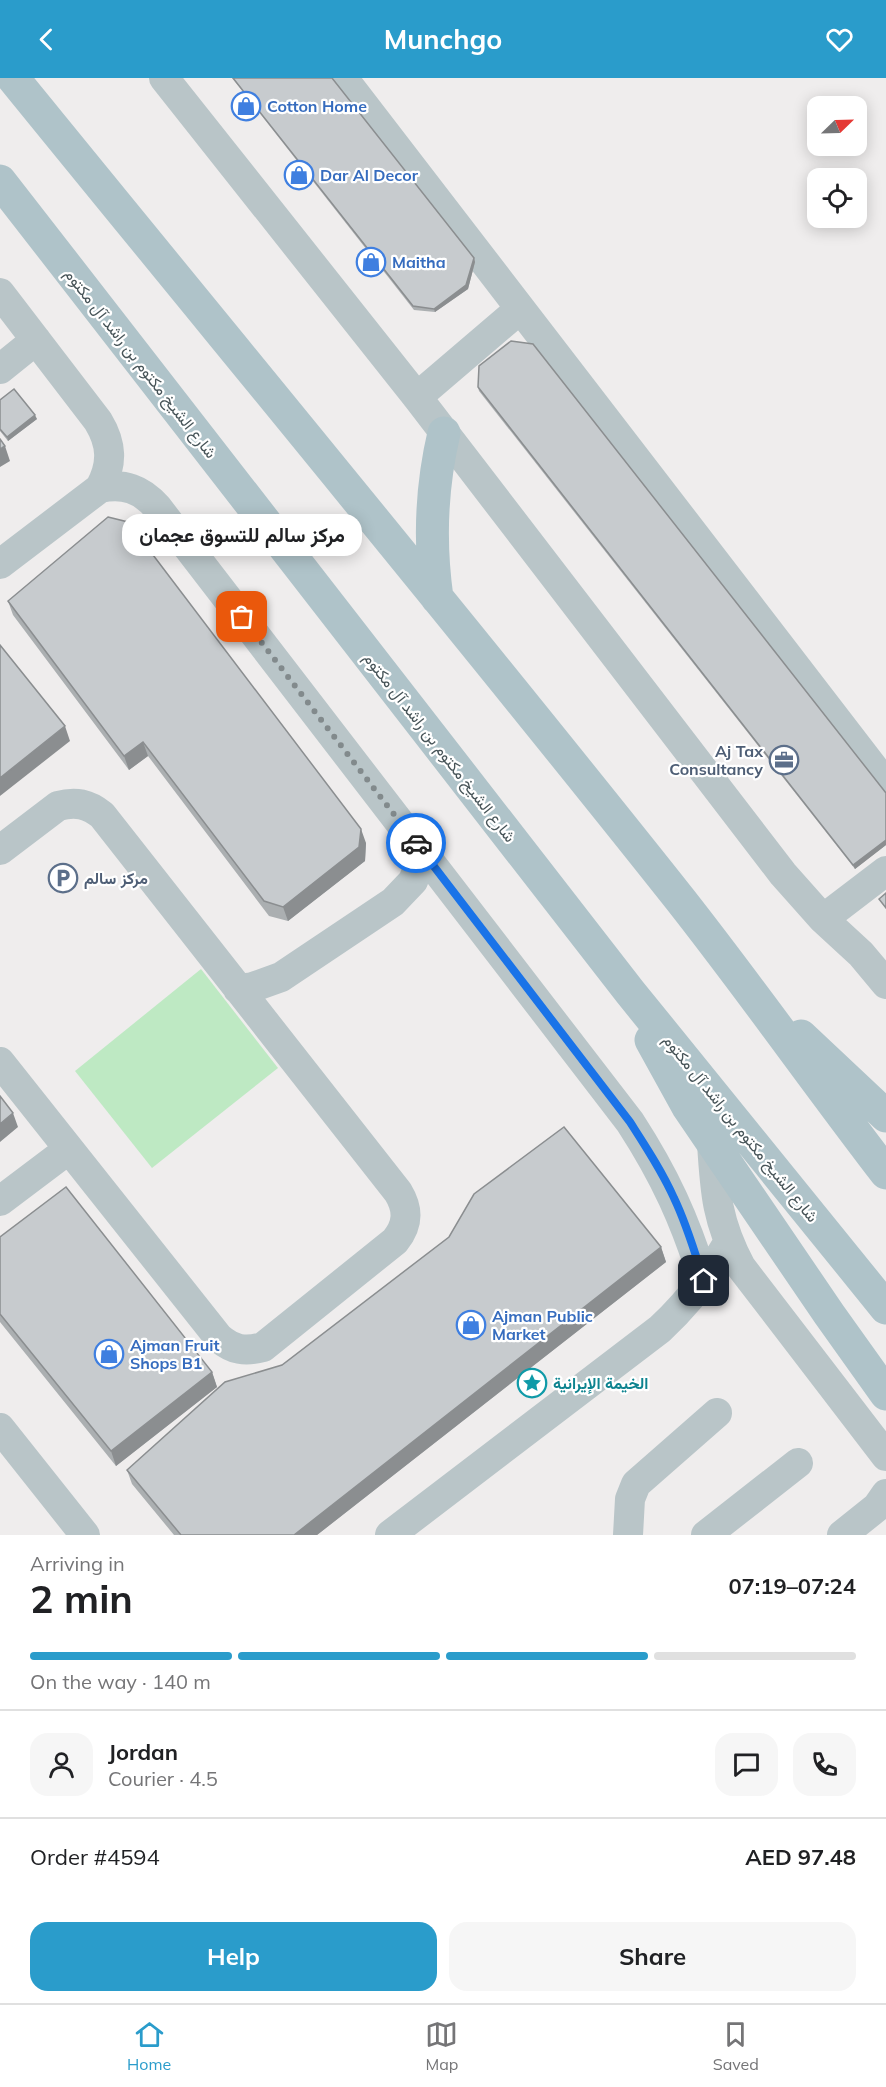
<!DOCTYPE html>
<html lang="en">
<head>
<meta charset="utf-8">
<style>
	body { margin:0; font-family:Mulish,Vazirmatn,sans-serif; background:#f6f6f6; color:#202124; height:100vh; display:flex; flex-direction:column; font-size:22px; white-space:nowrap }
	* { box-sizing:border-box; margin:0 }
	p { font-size:20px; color:#757577 }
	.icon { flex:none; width:33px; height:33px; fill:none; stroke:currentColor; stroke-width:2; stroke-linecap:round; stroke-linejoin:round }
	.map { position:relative; height:1457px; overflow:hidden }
	.side { display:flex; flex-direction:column; background:#fff; flex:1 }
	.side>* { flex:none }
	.needle { width:39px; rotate:67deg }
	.controls { position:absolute; left:807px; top:18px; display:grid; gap:12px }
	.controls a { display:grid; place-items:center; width:60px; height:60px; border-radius:12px; background:#fff; box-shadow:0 3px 15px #0003; font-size:30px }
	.pin { position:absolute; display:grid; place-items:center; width:51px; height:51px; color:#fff; margin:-26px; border-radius:12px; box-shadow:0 3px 9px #0006 }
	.courier { position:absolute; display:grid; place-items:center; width:60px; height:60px; margin:-30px; border:4px solid #1a73e8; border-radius:50%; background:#fff; color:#222; box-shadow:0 2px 8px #0007 }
	.bubble { position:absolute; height:42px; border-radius:18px; background:#fff; box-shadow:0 3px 15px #0003; font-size:20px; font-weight:700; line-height:42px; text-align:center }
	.headline em { font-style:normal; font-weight:700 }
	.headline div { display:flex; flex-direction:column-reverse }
	.headline { display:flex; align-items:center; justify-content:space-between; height:102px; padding:0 30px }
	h1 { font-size:39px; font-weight:700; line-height:45px }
	.bar { display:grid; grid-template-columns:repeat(4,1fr); gap:9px 6px; align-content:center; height:72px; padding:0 30px }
	.bar i { height:8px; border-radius:4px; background:#e0e0e0 }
	.bar .selected { background:#2a9ccb }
	.bar p { grid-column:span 4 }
	.line { display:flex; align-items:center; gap:15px; padding:0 30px; border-top:2px solid #e0e0e0 }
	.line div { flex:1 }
	.round { display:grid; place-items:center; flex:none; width:63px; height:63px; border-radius:18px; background:#f6f6f6 }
	.primary-button { display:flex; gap:12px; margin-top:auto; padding:12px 30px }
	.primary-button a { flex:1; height:69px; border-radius:18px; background:#2a9ccb; color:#fff; font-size:24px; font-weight:700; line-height:69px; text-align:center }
	.primary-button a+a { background:#f6f6f6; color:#202124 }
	header { display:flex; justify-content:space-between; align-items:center; height:78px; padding:0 30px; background:#2a9ccb; color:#fff; font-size:27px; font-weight:700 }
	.tab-bar { display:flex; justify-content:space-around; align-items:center; height:84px; border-top:2px solid #e0e0e0; background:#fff; font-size:16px; color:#757577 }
	.tab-bar a { display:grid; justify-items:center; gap:3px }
	.tab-bar .selected { color:#2a9ccb }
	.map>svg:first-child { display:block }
	.green { fill:#bee9c3 }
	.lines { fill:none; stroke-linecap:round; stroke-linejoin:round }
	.minor { stroke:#b9c5c8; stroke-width:30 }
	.major { stroke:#afc3c9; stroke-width:33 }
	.wall { fill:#abafb1 }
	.shaded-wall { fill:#8b8e90 }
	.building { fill:#c7cbce; stroke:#8b8e90; stroke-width:1.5 }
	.done { stroke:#828a8c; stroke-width:6; stroke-dasharray:0 10.8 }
	.route { stroke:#1a73e8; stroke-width:8 }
	.labels { text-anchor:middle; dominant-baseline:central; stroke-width:4.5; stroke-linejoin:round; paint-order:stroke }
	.shop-label { font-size:16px; font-weight:bold; fill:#366cbe; stroke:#fff; text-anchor:start }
	.street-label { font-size:16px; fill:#475458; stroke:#fff }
	.service-label { font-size:16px; font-weight:bold; fill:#4e5e75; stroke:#fff; text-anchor:end }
	.culture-label { font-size:16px; font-weight:bold; fill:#0d838f; stroke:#fff; text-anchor:start }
</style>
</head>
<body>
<header><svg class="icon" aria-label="back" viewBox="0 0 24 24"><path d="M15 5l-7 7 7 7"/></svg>Munchgo<svg class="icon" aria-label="heart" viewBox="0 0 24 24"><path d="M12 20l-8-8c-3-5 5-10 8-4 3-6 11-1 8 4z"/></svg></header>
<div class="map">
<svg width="886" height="1457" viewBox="0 0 886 1457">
	<rect width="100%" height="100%" fill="#efeded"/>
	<!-- green -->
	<path class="green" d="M201,891l77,99 -126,100 -77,-97z"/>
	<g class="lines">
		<!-- minor -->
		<path class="minor" d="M164,0l253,319 366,477 40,45 38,35 25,30
			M343,0l543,706
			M0,215l98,128c14,23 15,43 2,67l-100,76
			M0,291l36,-29
			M417,319l103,-88
			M100,410c24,-5 41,1 57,19l473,615c35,54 55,98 74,159
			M0,772l58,-44c18,-5 30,-2 44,9l296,377c11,18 10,33 -3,49l-132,106c-18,5 -30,3 -44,-9l-219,-276
			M823,841l63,-48
			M238,911l15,-2 28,-10 112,-75 20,-21 11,-28
			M712,1065c3,50 5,79 29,124l145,189
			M0,1123l69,-52
			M0,1350l85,107
			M390,1457l270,-206c28,-26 49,-53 68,-86
			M628,1457l2,-36 6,-15 81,-71
			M706,1457l92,-72
			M842,1457l35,-28 9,-13"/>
		<!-- major -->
		<path class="major" d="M13,0c222,273 447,544 666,820 71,90 137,184 207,275
			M0,103l630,811 256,316
			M437,520c-8,-57 -6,-110 7,-165
			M801,958l85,80
			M651,962l37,67 141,207 57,80"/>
	</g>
	<!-- wall -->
	<path class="wall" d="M232,0h100l142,180 1,4 -7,27 -33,23 -21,-2z
		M478,309l408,406v52l-31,24 -376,-478z
		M0,322l37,19 -29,22 -8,-10z
		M8,523l358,242 -1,18 -77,60 -19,-5 -121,-160 -19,14 -116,-155z
		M0,1159l212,135 5,15 -101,79 -116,-144z
		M661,1169l5,15 -349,273h-143l-42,-51 -5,-14 155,-105z"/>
	<!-- shaded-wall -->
	<path class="shaded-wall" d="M474,180l1,4 -7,27 -33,23 -1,-3z
		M35,337l2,4 -29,22 -1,-4z
		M5,368l5,15 -10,6v-18z
		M65,648l5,15 -70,55v-18z
		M143,664l5,14 -19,14 -5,-14z
		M361,751l5,14 -1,18 -77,60 -5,-14z
		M886,762v5l-31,24 -2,-4z
		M13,1035l5,14 -18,15v-18z
		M661,1169l5,15 -349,273h-23z
		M212,1294l5,15 -101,79 -5,-15z"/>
	<!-- building -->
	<path class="building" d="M233,0h99l142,180 -8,27 -32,24 -21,-3z
		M511,263l22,3 353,449v47l-33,25 -375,-478 1,-21z
		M14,311l21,26 -28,22 -7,-8v-29z
		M0,361l5,7 -5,3z
		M108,439l20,5 233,307 -2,18 -76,60 -19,-6 -121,-159 -19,14 -116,-155z
		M0,567l65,81 -65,52z
		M886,815v15l-7,-9z
		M0,1018l13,17 -13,11z
		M564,1049l97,120 -367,288h-113l-54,-65 98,-88 57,-17 167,-128 25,-43z
		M66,1109l146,185 -101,79 -111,-137v-77z"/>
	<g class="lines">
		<!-- done -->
		<path class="done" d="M242,539l174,226"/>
		<!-- route -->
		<path class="route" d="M416,765l214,279c16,25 32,49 44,76 13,27 21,55 30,83"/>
	</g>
	<!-- icons -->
	<defs>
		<g id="shop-ring" transform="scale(1.5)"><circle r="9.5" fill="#fff" stroke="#3f7fe0" stroke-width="1.5"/><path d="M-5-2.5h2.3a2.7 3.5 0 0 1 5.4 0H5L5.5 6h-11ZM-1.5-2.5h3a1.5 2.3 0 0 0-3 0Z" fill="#3f7fe0"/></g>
		<g id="office-ring" transform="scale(1.5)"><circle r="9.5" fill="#fff" stroke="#5c6f8a" stroke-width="1.5"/><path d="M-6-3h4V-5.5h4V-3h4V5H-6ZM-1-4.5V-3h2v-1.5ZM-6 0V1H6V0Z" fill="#5c6f8a"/></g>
		<g id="parking-ring" transform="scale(1.5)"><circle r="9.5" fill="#fff" stroke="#5c6f8a" stroke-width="1.5"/><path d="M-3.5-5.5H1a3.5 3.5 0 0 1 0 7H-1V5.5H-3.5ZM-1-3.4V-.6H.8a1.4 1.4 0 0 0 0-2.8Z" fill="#5c6f8a"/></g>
		<g id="sight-ring" transform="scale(1.5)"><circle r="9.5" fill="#fff" stroke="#0f9aa8" stroke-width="1.5"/><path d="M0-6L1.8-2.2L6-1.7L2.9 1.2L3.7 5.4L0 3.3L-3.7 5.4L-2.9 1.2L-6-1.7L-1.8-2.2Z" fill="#0f9aa8"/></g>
	</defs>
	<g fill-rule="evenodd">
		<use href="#shop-ring" x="246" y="28"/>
		<use href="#shop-ring" x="299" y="97"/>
		<use href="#shop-ring" x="371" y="184"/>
		<use href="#office-ring" x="784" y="682"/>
		<use href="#parking-ring" x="63" y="800"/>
		<use href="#shop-ring" x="471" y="1247"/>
		<use href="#shop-ring" x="109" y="1276"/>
		<use href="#sight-ring" x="532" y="1305"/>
	</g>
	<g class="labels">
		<!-- shop labels -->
		<g class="shop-label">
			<text x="267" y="28">Cotton Home</text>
			<text x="320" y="97">Dar Al Decor</text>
			<text x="392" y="184">Maitha</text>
			<text x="492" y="1238">Ajman Public<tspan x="492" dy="18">Market</tspan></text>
			<text x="130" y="1267">Ajman Fruit<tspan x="130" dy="18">Shops B1</tspan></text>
		</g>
		<!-- street labels -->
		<g class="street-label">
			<text transform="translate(141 285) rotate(52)">شارع الشيخ مكتوم بن راشد آل مكتوم</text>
			<text transform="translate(440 669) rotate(52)">شارع الشيخ مكتوم بن راشد آل مكتوم</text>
			<text transform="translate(741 1050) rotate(51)">شارع الشيخ مكتوم بن راشد آل مكتوم</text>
		</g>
		<!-- service labels -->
		<g class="service-label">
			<text x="763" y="673">Aj Tax<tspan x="763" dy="18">Consultancy</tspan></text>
			<text x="84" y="800" text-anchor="start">مركز سالم</text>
		</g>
		<!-- culture labels -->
		<g class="culture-label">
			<text x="553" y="1305">الخيمة الإيرانية</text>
		</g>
	</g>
</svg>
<div class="controls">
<a><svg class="needle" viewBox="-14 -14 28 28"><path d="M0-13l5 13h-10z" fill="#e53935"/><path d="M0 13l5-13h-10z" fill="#757577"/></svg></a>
<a><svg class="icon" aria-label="locate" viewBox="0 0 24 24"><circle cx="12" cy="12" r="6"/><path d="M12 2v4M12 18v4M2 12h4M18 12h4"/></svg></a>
</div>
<div class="pin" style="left:242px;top:539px;background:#ea580c"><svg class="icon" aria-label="bag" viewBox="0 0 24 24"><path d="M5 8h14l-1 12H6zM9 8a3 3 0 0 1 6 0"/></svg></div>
<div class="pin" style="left:704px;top:1203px;background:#1f2937"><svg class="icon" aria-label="home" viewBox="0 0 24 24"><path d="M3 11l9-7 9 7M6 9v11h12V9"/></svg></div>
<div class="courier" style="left:416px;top:765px"><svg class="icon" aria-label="car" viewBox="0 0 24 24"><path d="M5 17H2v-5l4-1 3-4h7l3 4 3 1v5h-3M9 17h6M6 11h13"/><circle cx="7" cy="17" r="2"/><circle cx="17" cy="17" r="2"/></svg></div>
<div class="bubble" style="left:122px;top:436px;width:240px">مركز سالم للتسوق عجمان</div>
</div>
<section class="side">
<div class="headline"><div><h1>2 min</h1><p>Arriving in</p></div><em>07:19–07:24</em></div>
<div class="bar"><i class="selected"></i><i class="selected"></i><i class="selected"></i><i></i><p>On the way · 140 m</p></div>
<div class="line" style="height:108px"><a class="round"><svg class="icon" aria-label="person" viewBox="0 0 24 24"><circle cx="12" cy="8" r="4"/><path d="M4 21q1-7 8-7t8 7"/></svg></a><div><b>Jordan</b><p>Courier · 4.5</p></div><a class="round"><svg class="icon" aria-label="chat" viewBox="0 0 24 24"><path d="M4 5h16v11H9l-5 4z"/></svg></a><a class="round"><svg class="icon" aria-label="phone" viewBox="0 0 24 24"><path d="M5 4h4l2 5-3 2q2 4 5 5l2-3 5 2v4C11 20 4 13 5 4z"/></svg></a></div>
<div class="line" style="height:78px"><div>Order #4594</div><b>AED 97.48</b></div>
<div class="primary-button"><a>Help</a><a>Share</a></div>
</section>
<nav class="tab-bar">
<a class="selected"><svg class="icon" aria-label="home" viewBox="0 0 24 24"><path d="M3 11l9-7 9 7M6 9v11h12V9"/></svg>Home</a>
<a><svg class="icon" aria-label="map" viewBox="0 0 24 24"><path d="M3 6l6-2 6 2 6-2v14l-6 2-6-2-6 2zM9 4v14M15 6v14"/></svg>Map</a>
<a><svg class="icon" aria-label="saved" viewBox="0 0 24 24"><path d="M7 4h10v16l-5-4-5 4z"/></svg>Saved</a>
</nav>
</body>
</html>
